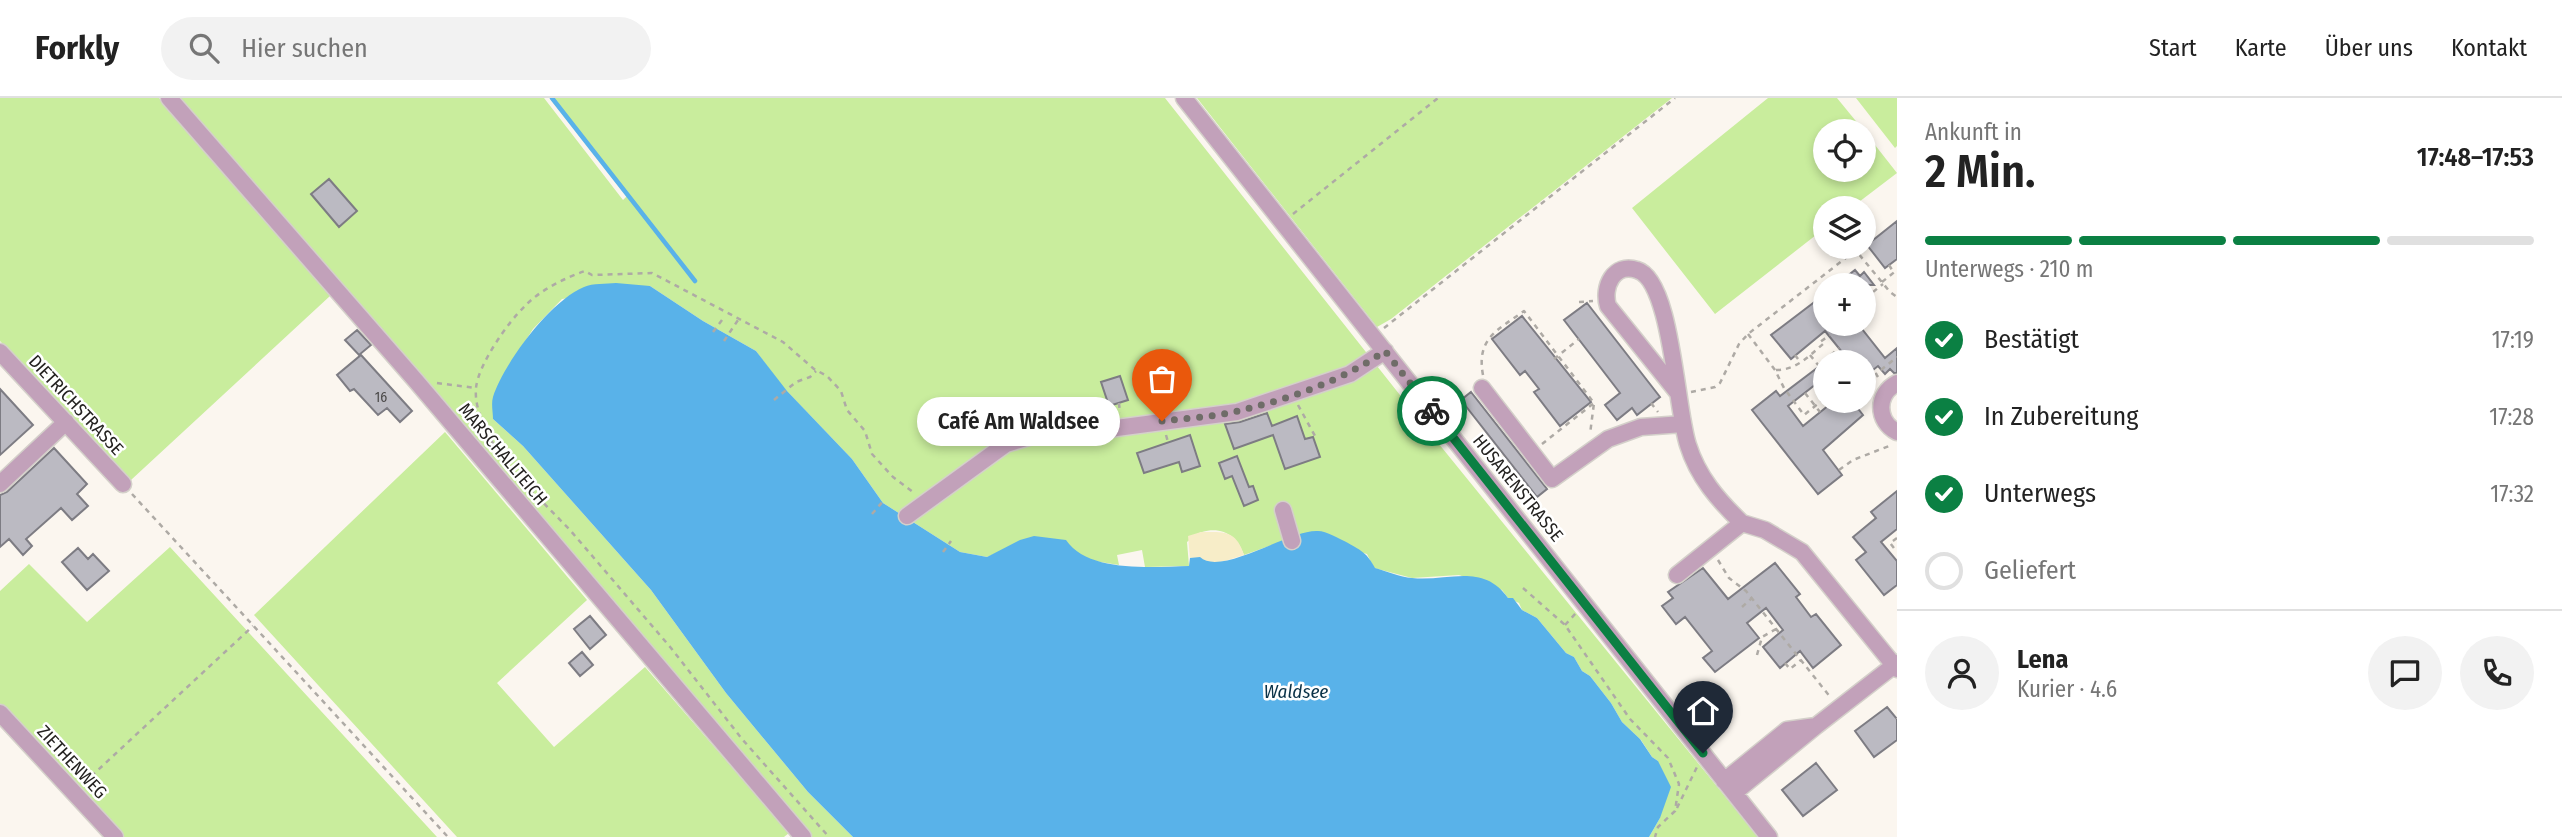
<!DOCTYPE html>
<html lang="de">
<head>
<meta charset="utf-8">
<style>
	body { margin:0; font-family:"Fira Sans Condensed",sans-serif; background:#f2f2f2; color:#222; height:100vh; display:flex; flex-direction:column; font-size:26px; white-space:nowrap }
	* { box-sizing:border-box; margin:0 }
	p { font-size:23px; color:#767676 }
	.icon { flex:none; width:38px; height:38px; fill:none; stroke:currentColor; stroke-width:2; stroke-linecap:round; stroke-linejoin:round }
	.map { position:relative; flex:1; overflow:hidden }
	.details { display:flex; flex-direction:column; background:#fff; width:665px }
	.details>* { flex:none }
	.controls { position:absolute; left:1813px; top:21px; display:grid; gap:14px }
	.controls a { display:grid; place-items:center; width:63px; height:63px; border-radius:50%; background:#fff; box-shadow:0 4px 10px #0003; font-size:35px }
	.pin { position:absolute; display:grid; place-items:center; width:60px; height:60px; color:#fff; margin:-72px -30px; border-radius:50% 50% 50% 0; rotate:-45deg; box-shadow:0 0 7px #0007 }
	.pin .icon { rotate:45deg }
	.courier { position:absolute; display:grid; place-items:center; width:70px; height:70px; margin:-35px; border:5px solid #0b8043; border-radius:50%; background:#fff; color:#222; box-shadow:0 2px 9px #0007 }
	.bubble { position:absolute; height:49px; border-radius:24px; background:#fff; box-shadow:0 4px 10px #0003; font-size:23px; font-weight:600; line-height:49px; text-align:center }
	.overview em { font-style:normal; font-weight:600 }
	.overview div { display:flex; flex-direction:column-reverse }
	.overview { display:flex; align-items:center; justify-content:space-between; height:119px; padding:0 28px }
	h1 { font-size:46px; font-weight:600; line-height:52px }
	.bar { display:grid; grid-template-columns:repeat(4,1fr); gap:10px 7px; align-content:center; height:84px; padding:0 28px }
	.bar i { height:9px; border-radius:5px; background:#e0e0e0 }
	.bar .current { background:#0b8043 }
	.bar p { grid-column:span 4 }
	.line { display:flex; align-items:center; gap:18px; padding:0 28px; border-top:2px solid #e0e0e0 }
	.line div { flex:1 }
	.round { display:grid; place-items:center; flex:none; width:74px; height:74px; border-radius:37px; background:#f2f2f2 }
	ol { padding:0 28px; list-style:none }
	li { display:flex; align-items:center; gap:21px; height:77px }
	li p { margin-inline-start:auto }
	li .icon { padding:7px; border-radius:50%; background:#0b8043; color:#fff; stroke-width:4 }
	li:last-child { color:#767676 }
	li i { width:38px; height:38px; border:4px solid #e0e0e0; border-radius:50% }
	header { display:flex; align-items:center; gap:42px; box-sizing:border-box; height:98px; padding:0 35px; background:#fff; border-bottom:2px solid #e0e0e0 }
	header strong { font-size:33px }
	nav { display:flex; gap:38px; margin-inline-start:auto; font-size:24px }
	.search { width:490px; height:63px; background:#f2f2f2; display:flex; align-items:center; gap:18px; box-sizing:border-box; padding:0 24px; border-radius:38px; color:#767676; font-size:26px }
	main { display:flex; flex:1; min-height:0 }
	.map>svg:first-child { display:block }
	.green { fill:#c9ed9d }
	.sand { fill:#f7edc8 }
	.water { fill:#59b2e9 }
	.lines { fill:none; stroke-linecap:round; stroke-linejoin:round }
	.stream { stroke:#59b2e9; stroke-width:4.5 }
	.building { fill:#bbbac2; stroke:#7d7c83; stroke-width:2 }
	.minor-casing { stroke:#d4d0ca; stroke-width:19 }
	.path { stroke:#aeaaa5; stroke-width:2.5; stroke-dasharray:5 5; stroke-linecap:butt }
	.minor { stroke:#c2a1ba; stroke-width:16 }
	.done { stroke:#6f6c68; stroke-width:7; stroke-dasharray:0 12.6 }
	.route { stroke:#0b8043; stroke-width:9 }
	.labels { text-anchor:middle; dominant-baseline:central; stroke-width:5; stroke-linejoin:round; paint-order:stroke }
	.number-label { font-size:14px; fill:#4a4848 }
	.street-label { font-size:18px; fill:#242220; stroke:#fff }
	.water-label { font-size:19px; font-style:italic; fill:#0a3248; stroke:#fff }
</style>
</head>
<body>
<header>
<strong>Forkly</strong>
<div class="search"><svg class="icon" aria-label="search" viewBox="0 0 24 24"><circle cx="10" cy="10" r="6"/><path d="M15 15l6 6"/></svg>Hier suchen</div>
<nav><a>Start</a><a>Karte</a><a>Über uns</a><a>Kontakt</a></nav>
</header>
<main>
<div class="map">
<svg width="1897" height="739" viewBox="0 0 1897 739">
	<rect width="100%" height="100%" fill="#fbf6ef"/>
	<!-- green -->
	<path class="green" d="M0,0h159l171,198 -199,184 -131,-139z
		M180,0h364l79,102 6,-6 -77,-96h613l265,335 328,404h-109l11,-19 -2,-57 -6,-4 -11,-17 -19,-18 -11,-19 -21,-27 -8,-5 -8,-14 -8,-4 -29,-35 -15,-8 -3,-7 -11,-5 -6,-8 -43,-15 -47,3 -38,-10 -7,-14 -70,-18 -53,19c-6,-18 -21,-29 -42,-23 -5,1 -11,7 -15,10l2,24 -44,1 -3,-17 -25,5 2,10 -31,-5 -14,-8h-75l-12,5 -27,-5 -77,-49 -31,-44 -71,-74 -25,-34 -53,-30 -53,-35 -88,13 -29,30 -21,33 -19,37v20l30,27 128,144 75,103 82,99 45,45h-44z
		M1197,0h475l-281,221 -14,8z
		M1768,0h69l27,33h-39v39h39v-39l33,42 -46,35h-26v20l-110,86 -83,-106z
		M1856,0h41v48l-2,2z
		M445,334l142,168 -90,83 57,64 91,-80 144,166 -5,4h-327l-203,-222z
		M170,449l267,290h-313l-124,-131v-115l29,-27 58,58z"/>
	<!-- sand -->
	<path class="sand" d="M1201,434c24,0 35,-2 43,23 -14,4 -32,13 -44,3h-10l-2,-22z"/>
	<!-- water -->
	<path class="water" d="M616,185l34,3 53,35 53,30 31,40 65,68 31,44 77,49 27,5 33,-17 14,-4 32,4c22,33 87,27 123,26l1,-8 10,-1c21,20 90,-28 118,-26 8,0 22,8 30,12 14,8 19,10 27,25 11,3 25,9 37,10 35,4 71,-16 96,20h5l9,12 15,8 29,35 8,4 8,14 8,5 21,27 11,19 18,17 12,18 6,4 13,26 -11,31 -11,19h-796l-45,-45 -82,-99 -75,-103 -128,-144 -30,-27c0,-7 -2,-15 0,-22 11,-34 57,-96 91,-110 9,-4 22,-3 32,-4z"/>
	<g class="lines">
		<!-- stream -->
		<path class="stream" d="M552,0l143,183"/>
	</g>
	<!-- building -->
	<path class="building" d="M329,81l28,32 -18,16 -28,-33z
		M1897,123v38l-12,9 -18,-23z
		M1855,172l5,6 4,-4 10,13h-38z
		M1825,196v30h33l27,34 12,-10v25h-3l-4,-4 -5,5 -7,-8 -14,11v-15h-14l-25,-31 -34,28 -20,-24z
		M1587,205l73,94 -23,18 -5,-7 -15,12 -12,-15 15,-12 -56,-73z
		M1522,218l69,86 -31,24 -26,-34 5,-3 -14,-18 -5,4 -28,-36z
		M357,232l14,15 -12,10 -14,-15z
		M361,257l51,56 -12,11 -13,-14 -9,7 -24,-26 -4,2 -13,-16z
		M1825,264v15l-37,29 15,20 31,-25h18l11,14 -40,35 19,25 -24,19 -66,-84 24,-19 4,5z
		M1120,278l8,24 -19,6 -8,-24z
		M0,291l33,36 -33,30z
		M1471,294l76,97 -10,8 -76,-97z
		M1267,315l5,13 25,-10 8,23 8,-2 7,20 -35,12 -12,-34 -39,14 -9,-25 15,-2z
		M1190,337l10,31 -18,6 -3,-10 -35,11 -7,-20z
		M54,350l33,36 -10,10 11,12 -16,14 -11,-12 -35,31 6,7 -9,9 -14,-16 -9,8v-52l7,-3z
		M1237,358l12,31 4,-1 5,14 -14,6 -12,-30 -7,3 -6,-16z
		M1897,393v38l-16,13 16,19v24l-13,10 -28,-35 10,-8 -13,-15 23,-19 -5,-6z
		M78,450l10,11 5,-5 16,17 -22,19 -25,-28z
		M1775,465l25,31 -4,3 15,20 5,-3 25,31 -28,23 -13,-17 -20,17 -17,-21 20,-17 -17,-22 -19,15 12,15 -44,34 -12,-14 9,-7 -27,-34 -9,7 -14,-18 11,-8 -5,-6 35,-24 25,31z
		M590,518l16,19 -16,14 -16,-20z
		M582,554l11,13 -13,11 -11,-13z
		M1887,609l10,12v21l-23,17 -19,-26z
		M1816,665l21,27 -34,26 -21,-26z"/>
	<g class="lines">
		<!-- minor casing -->
		<g class="minor-casing">
			<path id="minor" d="M169,0l247,283 387,456
				M1184,0l585,739
				M0,254l123,132
				M1897,285c-21,11 -21,38 0,49
				M1482,290l70,91 56,-40 33,-12 42,-3
				M1678,295l-70,-87c-6,-19 6,-44 29,-36 35,10 39,140 51,175 10,32 30,55 54,78
				M0,386l66,-62
				M1283,412l9,31
				M907,418l99,-72 33,-10 70,-5 128,-17 113,-38 35,-23
				M1677,477l65,-52 23,7 37,22 95,117
				M0,615l115,124
				M1724,683l63,-51 29,-4 81,-63
				M1734,695l82,-67"/>
		</g>
		<!-- path -->
		<path class="path" d="M1293,116l145,-116
			M1853,149l37,45 7,5
			M1889,167l5,8
			M1882,184l15,-12
			M1873,194l10,-8
			M1579,204l14,-1
			M1384,230l291,-230
			M713,234l9,-12
			M1748,236l27,36 9,18 20,27 21,-17
			M724,243l14,-21
			M1795,257l6,8
			M1810,257l9,11
			M1831,257l8,-7
			M1554,261l25,-20
			M1776,272c20,0 32,-13 47,-26l-3,-2 10,-7
			M1483,277c-7,-37 15,-45 41,-64l70,92 -4,31
			M1878,279l-2,-3 21,-17
			M437,285l39,5
			M1691,294l24,-5 5,-4 19,-39 9,-10 108,-84
			M1805,295l15,19
			M774,302l22,-18 14,-5 6,-6
			M1119,305l1,10
			M1651,305l7,9
			M1298,307l17,31
			M1166,337l2,7
			M1542,346l52,-41
			M498,355c-10,-19 -24,-42 -22,-65 2,-23 32,-66 49,-82 15,-16 40,-28 60,-35l7,4 60,-2 131,69 31,27 13,7 14,15 6,19 18,21 7,23 21,23 20,15
			M1839,372l14,-10 36,-14
			M523,384l47,48 101,118 71,91 87,98
			M132,396l316,343
			M872,416l13,-15
			M1897,440l-7,5 7,9
			M943,454l8,-11
			M1718,462l11,18 17,13 85,107
			M1523,490l42,37 65,94 38,39 11,26 -4,27 -17,16 -3,10
			M1742,509l10,-9
			M1565,527l11,-12
			M1757,557l5,-18 14,-8
			M1785,565l5,6 11,-9
			M1897,621v-1
			M84,685l169,-157
			M1677,710l20,-41"/>
		<!-- minor -->
		<use href="#minor" class="minor"/>
	</g>
	<g class="lines">
		<!-- done -->
		<path class="done" d="M1162,323c25,-3 52,-4 76,-10 51,-12 104,-30 147,-60l47,60"/>
		<!-- route -->
		<path class="route" d="M1432,313l271,342"/>
	</g>
	<g class="labels">
		<!-- number labels -->
		<g class="number-label">
			<text x="381" y="299">16</text>
		</g>
		<!-- street labels -->
		<g class="street-label">
			<text transform="translate(76 307) rotate(47)">DIETRICHSTRASSE</text>
			<text transform="translate(503 356) rotate(50)">MARSCHALLTEICH</text>
			<text transform="translate(1518 390) rotate(51)">HUSARENSTRASSE</text>
			<text transform="translate(72 664) rotate(47)">ZIETHENWEG</text>
		</g>
		<!-- water labels -->
		<g class="water-label">
			<text x="1296" y="593">Waldsee</text>
		</g>
	</g>
</svg>
<div class="controls">
<a><svg class="icon" aria-label="locate" viewBox="0 0 24 24"><circle cx="12" cy="12" r="6"/><path d="M12 2v4M12 18v4M2 12h4M18 12h4"/></svg></a>
<a><svg class="icon" aria-label="layers" viewBox="0 0 24 24"><path d="M12 4l9 5-9 5-9-5zM3 14l9 5 9-5"/></svg></a>
<a>+</a>
<a>−</a>
</div>
<div class="pin" style="left:1162px;top:323px;background:#ea580c"><svg class="icon" aria-label="bag" viewBox="0 0 24 24"><path d="M5 8h14l-1 12H6zM9 8a3 3 0 0 1 6 0"/></svg></div>
<div class="pin" style="left:1703px;top:655px;background:#1f2937"><svg class="icon" aria-label="home" viewBox="0 0 24 24"><path d="M3 11l9-7 9 7M6 9v11h12V9"/></svg></div>
<div class="courier" style="left:1432px;top:313px"><svg class="icon" aria-label="bike" viewBox="0 0 24 24"><circle cx="6" cy="16" r="4"/><circle cx="18" cy="16" r="4"/><path d="M6 16l4-8h5l3 8M10 8l3 8H6M13 5h3"/></svg></div>
<div class="bubble" style="left:917px;top:299px;width:203px">Café Am Waldsee</div>
</div>
<section class="details">
<div class="overview"><div><h1>2 Min.</h1><p>Ankunft in</p></div><em>17:48–17:53</em></div>
<div class="bar"><i class="current"></i><i class="current"></i><i class="current"></i><i></i><p>Unterwegs · 210 m</p></div>
<ol>
<li><svg class="icon" aria-label="check" viewBox="0 0 24 24"><path d="M5 12l5 5 9-10"/></svg>Bestätigt<p>17:19</p></li>
<li><svg class="icon" aria-label="check" viewBox="0 0 24 24"><path d="M5 12l5 5 9-10"/></svg>In Zubereitung<p>17:28</p></li>
<li><svg class="icon" aria-label="check" viewBox="0 0 24 24"><path d="M5 12l5 5 9-10"/></svg>Unterwegs<p>17:32</p></li>
<li><i></i>Geliefert</li>
</ol>
<div class="line" style="height:126px"><a class="round"><svg class="icon" aria-label="person" viewBox="0 0 24 24"><circle cx="12" cy="8" r="4"/><path d="M4 21q1-7 8-7t8 7"/></svg></a><div><b>Lena</b><p>Kurier · 4.6</p></div><a class="round"><svg class="icon" aria-label="chat" viewBox="0 0 24 24"><path d="M4 5h16v11H9l-5 4z"/></svg></a><a class="round"><svg class="icon" aria-label="phone" viewBox="0 0 24 24"><path d="M5 4h4l2 5-3 2q2 4 5 5l2-3 5 2v4C11 20 4 13 5 4z"/></svg></a></div>
</section>
</main>
</body>
</html>
